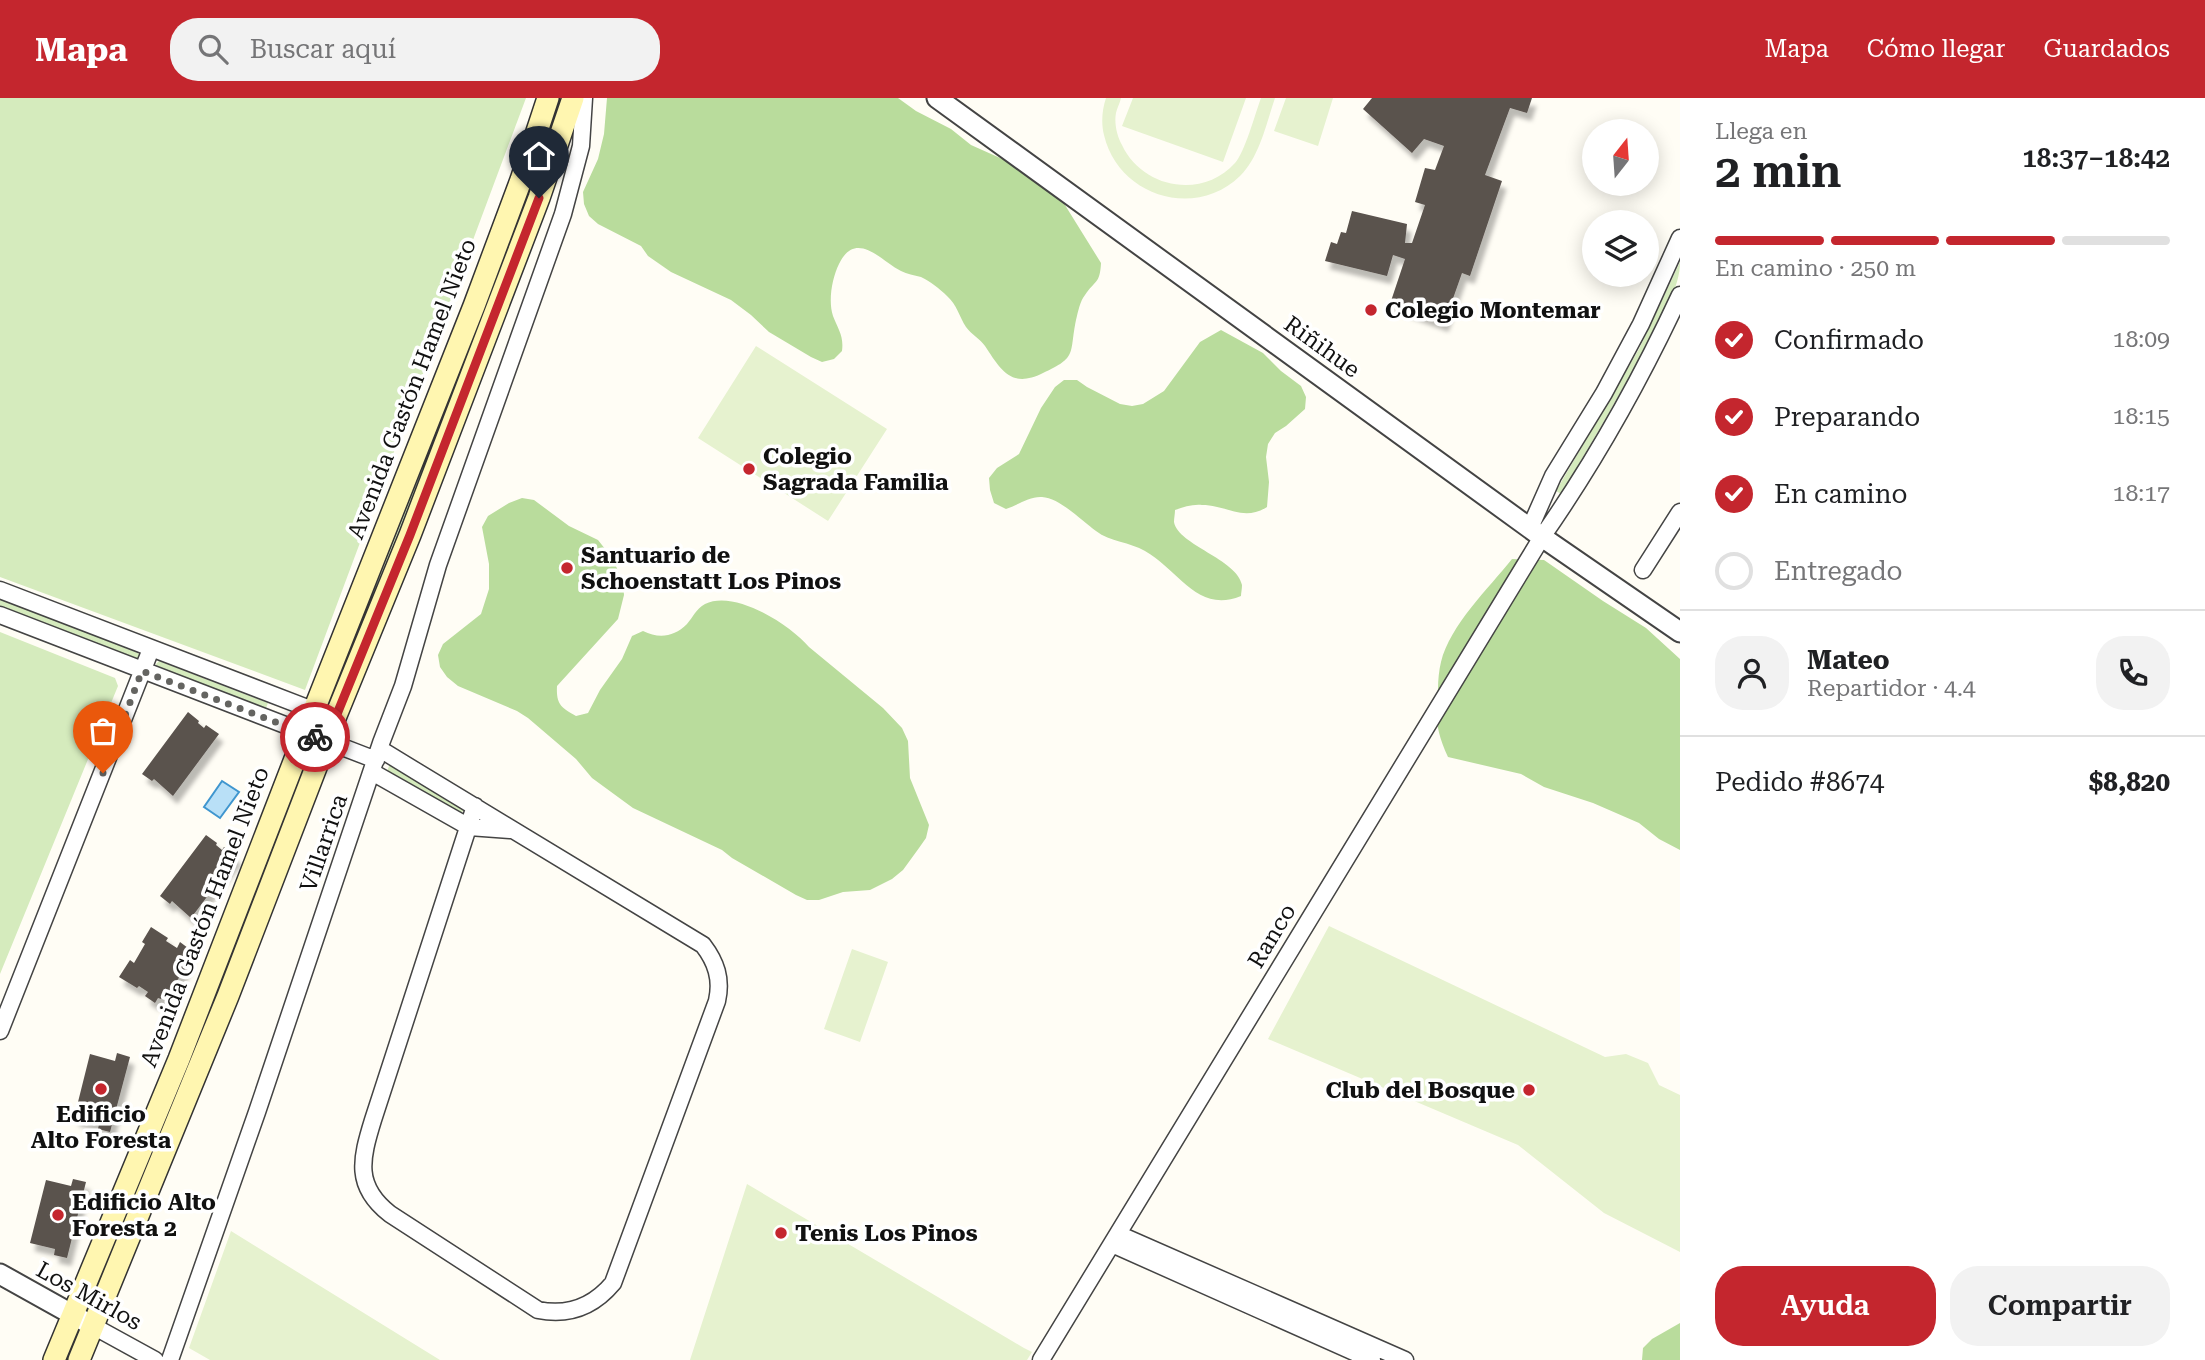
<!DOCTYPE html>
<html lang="es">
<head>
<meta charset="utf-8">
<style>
	body { margin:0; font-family:"Roboto Serif",serif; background:#f2f2f2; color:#202124; height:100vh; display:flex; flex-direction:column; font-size:26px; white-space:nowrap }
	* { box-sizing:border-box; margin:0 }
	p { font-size:23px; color:#757577 }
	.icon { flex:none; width:38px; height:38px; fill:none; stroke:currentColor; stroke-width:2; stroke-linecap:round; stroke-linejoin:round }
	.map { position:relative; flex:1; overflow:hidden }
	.panel { display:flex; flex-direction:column; background:#fff; width:525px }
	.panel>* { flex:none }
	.needle { width:46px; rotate:17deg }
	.buttons { position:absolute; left:1582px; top:21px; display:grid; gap:14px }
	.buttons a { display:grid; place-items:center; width:77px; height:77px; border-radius:50%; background:#fff; box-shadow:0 4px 18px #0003; font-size:35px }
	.pin { position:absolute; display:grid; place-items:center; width:60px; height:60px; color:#fff; margin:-72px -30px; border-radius:50% 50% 50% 0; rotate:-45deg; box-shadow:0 0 7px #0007 }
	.pin .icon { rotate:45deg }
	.courier { position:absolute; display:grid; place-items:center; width:70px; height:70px; margin:-35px; border:5px solid #c4262e; border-radius:50%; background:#fff; color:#222; box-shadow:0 2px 9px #0007 }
	.head em { font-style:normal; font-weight:600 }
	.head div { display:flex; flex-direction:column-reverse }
	.head { display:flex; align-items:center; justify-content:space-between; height:119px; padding:0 35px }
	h1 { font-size:46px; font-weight:600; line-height:52px }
	.bar { display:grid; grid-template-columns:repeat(4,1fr); gap:10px 7px; align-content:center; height:84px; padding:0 35px }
	.bar i { height:9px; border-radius:5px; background:#e0e0e0 }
	.bar .current { background:#c4262e }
	.bar p { grid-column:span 4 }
	.line { display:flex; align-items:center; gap:18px; padding:0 35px; border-top:2px solid #e0e0e0 }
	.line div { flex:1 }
	.round { display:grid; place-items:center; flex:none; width:74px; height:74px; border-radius:28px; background:#f2f2f2 }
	ol { padding:0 35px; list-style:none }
	li { display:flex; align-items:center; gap:21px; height:77px }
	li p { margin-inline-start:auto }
	li .icon { padding:7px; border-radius:50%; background:#c4262e; color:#fff; stroke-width:4 }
	li:last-child { color:#757577 }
	li i { width:38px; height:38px; border:4px solid #e0e0e0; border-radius:50% }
	.action { display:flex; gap:14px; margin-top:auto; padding:14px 35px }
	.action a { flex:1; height:80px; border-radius:28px; background:#c4262e; color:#fff; font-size:28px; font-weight:600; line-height:80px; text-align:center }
	.action a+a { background:#f2f2f2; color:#202124 }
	header { display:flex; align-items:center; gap:42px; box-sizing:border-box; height:98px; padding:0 35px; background:#c4262e; color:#fff }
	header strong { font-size:33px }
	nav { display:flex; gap:38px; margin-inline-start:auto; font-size:24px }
	.search { width:490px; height:63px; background:#f2f2f2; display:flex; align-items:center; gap:18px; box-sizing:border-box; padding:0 24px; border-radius:28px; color:#757577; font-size:26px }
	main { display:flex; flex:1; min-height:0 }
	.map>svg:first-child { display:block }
	.green { fill:#d5ebbd }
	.forest { fill:#b9dc9c }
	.pitch { fill:#e6f2cf }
	.water { fill:#b9e0f7; stroke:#3f96cf; stroke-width:2 }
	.building { fill:#5a524d; filter:url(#shadow) }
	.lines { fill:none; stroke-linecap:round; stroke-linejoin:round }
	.minor-casing { stroke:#444; stroke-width:19 }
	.tertiary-casing { stroke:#444; stroke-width:23 }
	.secondary-casing { stroke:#333; stroke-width:24 }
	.minor { stroke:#fff; stroke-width:16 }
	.tertiary { stroke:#fff; stroke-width:19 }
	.secondary { stroke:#fff6b0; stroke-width:21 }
	.done { stroke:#646461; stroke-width:7; stroke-dasharray:0 12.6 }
	.route { stroke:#c4262e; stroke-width:9 }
	.poi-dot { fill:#c4262e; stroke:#fff; stroke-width:2.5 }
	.labels { text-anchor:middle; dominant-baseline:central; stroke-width:7; stroke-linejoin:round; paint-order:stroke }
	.poi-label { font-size:23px; font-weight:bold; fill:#111; stroke:#fff; text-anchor:start }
	.street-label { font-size:23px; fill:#111; stroke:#fff }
</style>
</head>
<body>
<header>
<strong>Mapa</strong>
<div class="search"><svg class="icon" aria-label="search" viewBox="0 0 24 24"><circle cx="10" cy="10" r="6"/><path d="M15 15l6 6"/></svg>Buscar aquí</div>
<nav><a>Mapa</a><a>Cómo llegar</a><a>Guardados</a></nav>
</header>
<main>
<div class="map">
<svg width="1680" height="1262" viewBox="0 0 1680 1262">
	<defs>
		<filter id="shadow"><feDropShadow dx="4.5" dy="8" stdDeviation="2" flood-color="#0004"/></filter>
	</defs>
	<rect width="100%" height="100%" fill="#fffdf5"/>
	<!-- green -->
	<path class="green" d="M0,0h526l-221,592 -305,-113z
		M556,0h9l-37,111 -154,390 -3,-2 9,-34z
		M1680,164c0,26 -17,51 -29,74 -28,54 -59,106 -90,158l-5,-3 83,-142z
		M0,500l138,55 2,3 -4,4 -136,-54z
		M0,534l115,46 3,8 -118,288z
		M159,563l109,42 -2,5 -109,-41 -1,-3z
		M309,653l3,5 -106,275 -116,281 -7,-3z
		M390,666l76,44 -5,5 -74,-42z"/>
	<!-- forest -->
	<path class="forest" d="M607,0h291l18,13 35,18 20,16 47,21 42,31 41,66c-1,21 -6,17 -16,32 -5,6 -7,17 -9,25 -7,34 2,37 -33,53 -32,16 -42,-3 -58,-27 -5,-7 -14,-12 -19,-19 -7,-11 -9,-22 -19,-31 -7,-7 -17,-15 -26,-19 -7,-2 -14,-3 -20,-6 -20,-10 -45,-42 -62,-7 -7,14 -11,37 -6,52 5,13 11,20 9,35l-8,8 -12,3 -11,-5 -42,-25 -18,-17 -20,-15 -60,-28 -23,-16 -7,-10 -43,-22 -9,-8 -5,-12 -1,-12 15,-33 6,-25z
		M1221,232l42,23 18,18 20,15 5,11 -1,12 -19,17 -11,7 -7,11 -2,13 3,25 -2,25c-24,15 -40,-2 -65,-2 -9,-1 -18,2 -27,5 0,4 -1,8 -1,12 4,23 63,37 68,63 0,4 -1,8 -1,11 -44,18 -62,-26 -96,-45 -15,-9 -35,-9 -49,-20 -14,-10 -36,-33 -54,-34 -12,-1 -24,8 -36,12l-12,-6 -4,-13 -1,-12 8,-10 22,-14 22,-46 14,-21 9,-7h13l10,7 33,17 12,2 11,-2 21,-13 36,-49z
		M522,400l12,2 35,26 29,14 15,19 10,24 1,12 -6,24 -61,67c-1,18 4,22 19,30l12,-3 12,-23 22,-31 10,-23 11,-5c16,8 31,6 44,-7 6,-7 9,-15 18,-20 30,-15 85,21 104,43l74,61 19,20 6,13 2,37 19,47 -3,13 -7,10 -16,22 -11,9 -22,11 -27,2 -24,8h-12l-11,-5 -64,-37 -10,-8 -89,-42 -41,-30 -16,-19 -48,-41 -11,-7 -59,-25 -11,-9 -7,-10 -2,-12 5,-11 38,-30 8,-25v-25l-7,-37 6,-11 21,-13z
		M1512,461l32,1 59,41 43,27 34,31v191l-21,-11 -20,-16 -46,-20 -49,-16 -23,-13 -73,-17c-12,-26 -13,-40 -10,-68 0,-9 1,-19 3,-27 9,-37 48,-74 71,-103z
		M1680,1225v37h-38l1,-12 9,-9z"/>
	<!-- pitch -->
	<path class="pitch" d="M1106,0h15c-1,5 -4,10 -5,15 -2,10 1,23 6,32 20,43 80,55 113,18 10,-11 20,-49 26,-65h14c-9,26 -15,58 -35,78 -45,44 -122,20 -136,-41 -3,-12 -2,-25 2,-37z
		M1133,0h113l-23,64 -101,-36z
		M1286,0h47l-15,48 -44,-15z
		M756,248l131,83 -59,92 -130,-83z
		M1329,828l276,131 21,-3 22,9 11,22 21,10v157l-76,-39 -86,-68 -250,-106z
		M852,851l36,13 -28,80 -36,-13z
		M747,1086l277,164 8,4 -5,8h-337z
		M231,1133l209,129h-230l-21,-12z"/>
	<!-- water -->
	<path class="water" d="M222,683l17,11 -19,26 -16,-11z"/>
	<!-- building -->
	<path class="building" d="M1372,0h160l-5,15 -17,-5 -25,67 17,6 -32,95 -8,-3 -18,51 -54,-20 15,-45 -12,-4 -6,21 -62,-15 6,-19 6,2 4,-12 5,1 6,-22 55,13 -2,19h7l13,-38 -10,-3 10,-34 10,2 9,-24 -20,-7 -12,14 -49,-44z
		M188,614l11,9 -1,2 6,5 2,-3 13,9 -46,62 -19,-17 -2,2 -10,-7z
		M206,737l11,8 -1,2 6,5 2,-3 13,10 -46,61 -19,-17 -2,3 -10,-8z
		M151,829l17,11 -2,3 11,7 3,-6 8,6 -2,4 4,3 -5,7 3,2 -19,29 -3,-2 -5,8 -3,-1 -3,5 -10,-7 3,-4 -9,-6 -2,2 -18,-11 11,-17 4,3 11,-19 -3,-2z
		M117,955l13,4 -20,75 -12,-3 1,-5 -25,-6 16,-64 25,7z
		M73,1081l13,3 -19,76 -13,-3 1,-6 -25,-6 16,-63 25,6z"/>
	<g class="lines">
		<!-- minor casing -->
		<g class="minor-casing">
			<path id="minor" d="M1530,430l23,-52 51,-83 37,-69 39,-86
				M1643,472l37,-58
				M0,492l323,124
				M0,517l376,145
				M380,651c107,66 215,130 323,196 13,17 19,34 14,56l-104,282c-20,24 -45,33 -75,27l-148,-96c-36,-28 -29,-55 -17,-94l102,-314
				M372,674l97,55 41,3
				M0,933l151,-382
				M1118,1136l287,126
				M1112,1146l260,116
				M93,1228l62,34
				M170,1262l87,-248 124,-369 22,-57 35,-121 125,-351 18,-68 3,-48
				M1041,1262l501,-823c53,-76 99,-158 138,-242"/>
		</g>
		<!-- tertiary casing -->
		<g class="tertiary-casing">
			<path id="tertiary" d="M937,0l605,439 138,95
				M0,1176l93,52"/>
		</g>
		<!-- secondary casing -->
		<g class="secondary-casing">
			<path id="secondary" d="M54,1262l125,-301 135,-349 160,-404 47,-126 27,-82
				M79,1262l149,-364 107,-278 75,-183 129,-337 34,-100"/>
		</g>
		<!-- minor -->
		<use href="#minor" class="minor"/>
		<!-- tertiary -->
		<use href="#tertiary" class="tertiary"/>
		<!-- secondary -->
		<use href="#secondary" class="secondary"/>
	</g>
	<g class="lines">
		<!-- done -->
		<path class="done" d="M103,675l39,-102 173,66"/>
		<!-- route -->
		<path class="route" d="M315,639l11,4 84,-206 129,-337"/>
	</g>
	<!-- markers -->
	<g class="poi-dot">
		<circle cx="1371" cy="212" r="7"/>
		<circle cx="749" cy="371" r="7"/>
		<circle cx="567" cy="470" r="7"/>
		<circle cx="101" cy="991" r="7"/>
		<circle cx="1529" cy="992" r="7"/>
		<circle cx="58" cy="1117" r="7"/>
		<circle cx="781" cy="1135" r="7"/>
	</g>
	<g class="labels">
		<!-- poi labels -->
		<g class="poi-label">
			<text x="1385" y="212">Colegio Montemar</text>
			<text x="763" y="358">Colegio<tspan x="763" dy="26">Sagrada Familia</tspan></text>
			<text x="581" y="457">Santuario de<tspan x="581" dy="26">Schoenstatt Los Pinos</tspan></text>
			<text x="1515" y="992" text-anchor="end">Club del Bosque</text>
			<text x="101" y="1016" text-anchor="middle">Edificio<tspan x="101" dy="26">Alto Foresta</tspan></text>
			<text x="72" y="1104">Edificio Alto<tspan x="72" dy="26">Foresta 2</tspan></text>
			<text x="795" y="1135">Tenis Los Pinos</text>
		</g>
		<!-- street labels -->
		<g class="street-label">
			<text transform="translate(1322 249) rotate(36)">Riñihue</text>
			<text transform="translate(412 291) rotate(-69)">Avenida Gastón Hamel Nieto</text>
			<text transform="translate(324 745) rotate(-71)">Villarrica</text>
			<text transform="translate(205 819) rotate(-69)">Avenida Gastón Hamel Nieto</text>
			<text transform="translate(1272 838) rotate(-59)">Ranco</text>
			<text transform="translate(89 1198) rotate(29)">Los Mirlos</text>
		</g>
	</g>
</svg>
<div class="buttons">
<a><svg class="needle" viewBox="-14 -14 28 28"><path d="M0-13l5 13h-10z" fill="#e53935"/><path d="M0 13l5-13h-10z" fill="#757577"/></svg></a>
<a><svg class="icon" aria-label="layers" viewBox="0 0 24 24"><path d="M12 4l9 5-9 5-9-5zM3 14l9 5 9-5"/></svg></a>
</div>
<div class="pin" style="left:103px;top:675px;background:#ea580c"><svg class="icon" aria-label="bag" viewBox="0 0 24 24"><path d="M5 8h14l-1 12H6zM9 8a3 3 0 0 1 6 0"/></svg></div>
<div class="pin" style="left:539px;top:100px;background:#1f2937"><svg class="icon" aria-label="home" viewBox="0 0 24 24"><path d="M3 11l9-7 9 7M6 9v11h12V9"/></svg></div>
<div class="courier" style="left:315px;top:639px"><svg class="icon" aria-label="bike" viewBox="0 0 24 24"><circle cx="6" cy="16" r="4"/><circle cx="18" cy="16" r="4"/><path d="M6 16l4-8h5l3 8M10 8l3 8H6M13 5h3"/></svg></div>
</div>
<section class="panel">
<div class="head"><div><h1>2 min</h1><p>Llega en</p></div><em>18:37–18:42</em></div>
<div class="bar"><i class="current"></i><i class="current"></i><i class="current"></i><i></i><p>En camino · 250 m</p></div>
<ol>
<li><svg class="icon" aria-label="check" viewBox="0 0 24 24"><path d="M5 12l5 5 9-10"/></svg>Confirmado<p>18:09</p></li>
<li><svg class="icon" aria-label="check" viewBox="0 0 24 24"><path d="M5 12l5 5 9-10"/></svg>Preparando<p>18:15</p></li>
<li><svg class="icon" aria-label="check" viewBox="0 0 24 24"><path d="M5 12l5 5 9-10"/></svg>En camino<p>18:17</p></li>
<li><i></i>Entregado</li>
</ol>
<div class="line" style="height:126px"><a class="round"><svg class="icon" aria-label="person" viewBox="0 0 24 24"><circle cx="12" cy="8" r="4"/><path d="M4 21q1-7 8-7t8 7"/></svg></a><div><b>Mateo</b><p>Repartidor · 4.4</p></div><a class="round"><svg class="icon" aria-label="phone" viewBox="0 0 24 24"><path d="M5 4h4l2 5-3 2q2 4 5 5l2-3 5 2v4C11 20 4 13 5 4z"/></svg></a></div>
<div class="line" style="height:91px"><div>Pedido #8674</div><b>$8,820</b></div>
<div class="action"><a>Ayuda</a><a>Compartir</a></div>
</section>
</main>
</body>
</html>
